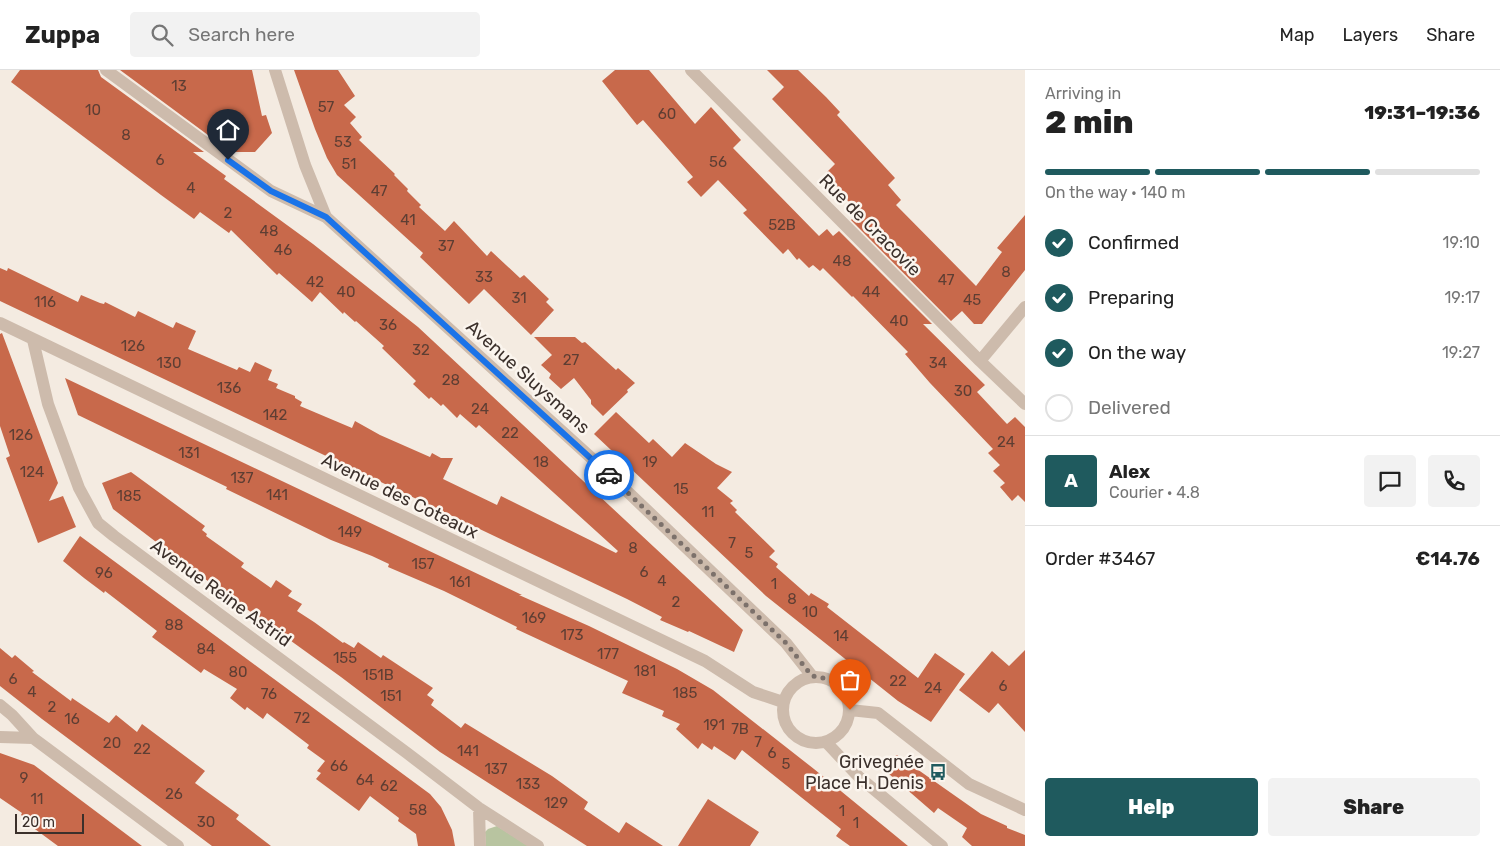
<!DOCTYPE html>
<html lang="en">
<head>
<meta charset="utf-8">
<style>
	body { margin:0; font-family:Rubik,sans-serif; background:#f2f2f2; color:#222; height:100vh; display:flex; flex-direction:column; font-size:19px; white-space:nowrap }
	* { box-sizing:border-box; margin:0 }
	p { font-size:16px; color:#767676 }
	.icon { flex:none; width:28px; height:28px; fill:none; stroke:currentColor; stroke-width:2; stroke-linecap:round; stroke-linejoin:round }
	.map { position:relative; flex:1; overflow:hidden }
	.sheet { display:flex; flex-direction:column; background:#fff; width:475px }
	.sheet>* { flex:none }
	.scale { position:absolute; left:15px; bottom:12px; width:69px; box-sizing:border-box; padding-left:5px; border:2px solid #3b302b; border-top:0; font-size:14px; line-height:18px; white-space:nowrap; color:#3b302b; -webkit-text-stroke:4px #fbf5ee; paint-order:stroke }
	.pin { position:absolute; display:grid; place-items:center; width:42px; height:42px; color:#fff; margin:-51px -21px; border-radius:50% 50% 50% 0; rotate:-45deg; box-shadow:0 0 5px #0007 }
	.pin .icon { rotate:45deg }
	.courier { position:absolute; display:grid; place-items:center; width:50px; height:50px; margin:-25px; border:4px solid #1a73e8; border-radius:50%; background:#fff; color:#222; box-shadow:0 1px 6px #0007 }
	.overview em { font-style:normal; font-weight:800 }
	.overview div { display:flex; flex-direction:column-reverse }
	.overview { display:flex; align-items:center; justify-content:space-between; height:85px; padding:0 20px }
	h1 { font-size:32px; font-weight:800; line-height:38px }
	.bar { display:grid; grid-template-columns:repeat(4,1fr); gap:8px 5px; align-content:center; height:60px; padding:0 20px }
	.bar i { height:6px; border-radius:4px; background:#e0e0e0 }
	.bar .active { background:#1f5a5e }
	.bar p { grid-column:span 4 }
	.line { display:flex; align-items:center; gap:12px; padding:0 20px; border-top:1px solid #e0e0e0 }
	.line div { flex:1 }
	.round { display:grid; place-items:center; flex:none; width:52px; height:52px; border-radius:5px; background:#f2f2f2 }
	ol { padding:0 20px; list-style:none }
	li { display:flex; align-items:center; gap:15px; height:55px }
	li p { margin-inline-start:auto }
	li .icon { padding:5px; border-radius:50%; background:#1f5a5e; color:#fff; stroke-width:4 }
	li:last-child { color:#767676 }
	li i { width:28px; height:28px; border:2px solid #e0e0e0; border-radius:50% }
	.button { display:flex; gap:10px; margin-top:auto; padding:10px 20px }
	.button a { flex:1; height:58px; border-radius:5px; background:#1f5a5e; color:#fff; font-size:20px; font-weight:800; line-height:58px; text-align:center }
	.button a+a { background:#f2f2f2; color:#222 }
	header { display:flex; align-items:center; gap:30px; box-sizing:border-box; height:70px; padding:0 25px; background:#fff; border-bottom:1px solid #e0e0e0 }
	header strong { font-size:24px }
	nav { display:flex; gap:28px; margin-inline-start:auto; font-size:18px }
	.search { width:350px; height:45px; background:#f2f2f2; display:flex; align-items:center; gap:12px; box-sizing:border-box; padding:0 18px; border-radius:5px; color:#767676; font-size:19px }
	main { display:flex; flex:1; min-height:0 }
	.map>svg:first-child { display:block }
	.green { fill:#b8c4a0 }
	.building { fill:#c8694b }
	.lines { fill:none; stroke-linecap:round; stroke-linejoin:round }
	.minor { stroke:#cdbbac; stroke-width:12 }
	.done { stroke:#7c716b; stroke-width:5; stroke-dasharray:0 9 }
	.route { stroke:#1a73e8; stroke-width:6 }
	.labels { text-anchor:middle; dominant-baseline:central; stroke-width:5; stroke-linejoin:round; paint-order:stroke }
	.number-label { font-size:15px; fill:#5e3e33 }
	.street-label { font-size:18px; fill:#3b302b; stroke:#fbf5ee }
	.poi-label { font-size:18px; fill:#3b302b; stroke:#fbf5ee; text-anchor:end }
</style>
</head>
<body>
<header>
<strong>Zuppa</strong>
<div class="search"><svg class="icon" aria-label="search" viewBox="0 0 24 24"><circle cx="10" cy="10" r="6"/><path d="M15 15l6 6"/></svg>Search here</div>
<nav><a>Map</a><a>Layers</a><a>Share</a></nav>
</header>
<main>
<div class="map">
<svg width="1025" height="776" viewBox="0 0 1025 776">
	<rect width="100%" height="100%" fill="#f4ebe1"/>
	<!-- green -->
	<path class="green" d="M497,756l32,20h-43l-1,-14 3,-3z"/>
	<!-- building -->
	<path class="building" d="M20,0h78l3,7 103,75h-11l33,24 -2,3 89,65 105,83 325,303 -9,22 -45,-21 -1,1 -28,-12 2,-3 -35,-18 -627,-298v-33l7,3 1,-3 70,34 3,-7 19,8 4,1 1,-2 30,15 3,-6 35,17 3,-6 20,9 -8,18 49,21 2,-3 11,5 5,-10 17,8 -4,10 10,4 -2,4 19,8v2l7,4 -2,4 52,22 3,-7 25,14 50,22 2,-4 9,5h12l-10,21 54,26 4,-9 115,57 2,-2 -139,-126 -3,3 -16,-14 -3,4 -14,-14 -2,2 -10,-9 -2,2 -16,-15 3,-3 -34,-33 2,-2 -28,-25 -1,1 -11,-10 -1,2 -23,-22 -8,10 -33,-29 -2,2 -46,-45 -2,3 -29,-21 -6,7 -33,-24 -150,-113z
		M120,0h132l10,46 4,-1 6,18 -17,19h-24z
		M294,0h44l17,26 -11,9 12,12 -6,6 12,14 -3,3 36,34 -1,1 14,14 -1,2 14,14 -2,2 26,24 9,-10 33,35 4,-5 29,27 4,-3 25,24 -3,3 8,8 -23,25 -47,-46 -15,15 -49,-47 3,-4 -86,-78 -10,-17 -12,-29z
		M615,0h34l46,54 16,-17 30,33 -8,8 86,88 8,-7 6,7 6,-5 93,93h-9l62,61 -8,7 30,32 8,-7 10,10v75l-7,-7 -6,6 -12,-14 5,-4 -12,-12 7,-6 -12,-12 5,-4 -63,-66 -25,-29 3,-2 -55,-56 -1,1 -29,-29 -3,3 -7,-6 -4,3 -10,-10 -2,2 -9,-11 -5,5 -40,-41 4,-3 -29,-30 -17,17 -14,-15 6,-5 -50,-57 -6,5 -35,-44z
		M767,0h31l28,27 14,15 -3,3 58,63 -7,7 13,15 -5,5 80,81 26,-34 -5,-4 28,-33v55l-43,54h-8l-12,-13 -11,10 -100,-101 8,-8 -36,-36 12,-12 -63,-65 12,-12z
		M2,263l56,150 -9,18 14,-5 13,31 -38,16 -32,-85 4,-2 -10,-30v-92z
		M534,267h41l7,6 3,-1 31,28 2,-2 17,15 -8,7 1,2 -25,24 -12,-12v-4l-17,-22 -13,11 -12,-11 2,-4 -10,-9 11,-10z
		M65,308l457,217h-3l70,31 88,43 36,21 101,79 94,77h-58l-14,-10 5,-7 -99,-79 -7,10 -21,-14 -2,4 -10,-7 -4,6 -22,-20 4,-5 -18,-8 2,-5 -42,-18 6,-12 -112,-52 1,-2 -73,-36 -56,-24 1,-3 -17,-8 -41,-16 -105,-51 1,-2 -149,-72z
		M616,342l33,31 4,-4 19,18 13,-14 31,21 16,8 -15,16 16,13 -3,2 7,7 -2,2 40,39 -6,6 9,7 -2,3 33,29 2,-3 18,11 -2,3 91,71 17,-25 30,21 -34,48 -33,-21 -132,-105 -172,-162z
		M131,402l74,54 -3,4 5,4 -1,2 38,27 -3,4 30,21 5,-8 16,11 -4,5 14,8 -5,7 17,11 29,21 1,-1 10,6 4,-6 23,16 2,-3 50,33 -6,7 7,5 -3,5 30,23 4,-5 87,53 36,26 -4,7 35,24 7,-11 37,24h-76l-147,-94 -99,-75 -147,-106 -81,-62 -11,-26z
		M80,466l350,258 11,13 11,23 3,16h-37l-2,-12 -18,-13 1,-3 -29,-22 -11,15 -43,-32 5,-6 -4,-2 8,-10 -18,-13 2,-3 -42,-32 -4,6 -16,-12 -2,3 -15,-12 7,-9 -33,-20 -3,4 -49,-36 5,-6 -52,-40 -1,2 -20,-15 -21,-17z
		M0,578l12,10 3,-3 19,16 -2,1 39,29 1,-3 37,25 7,-8 21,17 5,-8 63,47 -10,12 44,32 -3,4 35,27h-59l-170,-127 -42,-33z
		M1025,580v82l-27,-29 -9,10 -30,-23 33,-39 17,15z
		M0,683l34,12 108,81h-84l-34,-25 1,-3 -4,-3 1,-2 -22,-15z
		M897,685l84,59 26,12v2l18,7v11h-53l-10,-9 5,-9 -29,-20 -4,5 -45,-39 -2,-8 2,-5 2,-3z
		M708,729l51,33 -9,14h-72z"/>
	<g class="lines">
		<!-- minor -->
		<path class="minor" d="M106,0l165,121 55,26
			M275,0l30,95 21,52 283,257 177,169 26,33
			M691,0l289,291 45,43
			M0,253l705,338 48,31 30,10
			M33,270l15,64 31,84 19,35 16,13 293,217 72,55 59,38
			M980,291l45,-54
			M783 640a33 33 0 1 1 66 0a33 33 0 1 1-66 0Z
			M0,635l12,10 21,23
			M850,640l28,3 91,71 56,26
			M0,667l33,1 145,108
			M826,672l33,35 83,69
			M479,738l1,38"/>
	</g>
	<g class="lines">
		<!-- done -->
		<path class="done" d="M609,405l177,168 26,33c26,4 30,9 38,34"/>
		<!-- route -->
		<path class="route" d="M228,90l43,31 55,26 283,258"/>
	</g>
	<!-- icons -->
	<defs>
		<g id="bus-bare" transform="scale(1.35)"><path d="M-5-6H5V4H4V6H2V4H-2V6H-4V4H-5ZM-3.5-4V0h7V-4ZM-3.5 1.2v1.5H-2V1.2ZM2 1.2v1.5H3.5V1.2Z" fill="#1f5a5e" stroke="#fbf5ee" stroke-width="2.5" paint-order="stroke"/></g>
	</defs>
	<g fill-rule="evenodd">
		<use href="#bus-bare" x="938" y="702"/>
	</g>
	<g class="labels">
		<!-- number labels -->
		<g class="number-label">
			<text x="179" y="16">13</text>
			<text x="326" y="37">57</text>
			<text x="93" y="40">10</text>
			<text x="667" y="44">60</text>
			<text x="126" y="65">8</text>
			<text x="343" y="72">53</text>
			<text x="160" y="90">6</text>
			<text x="718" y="92">56</text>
			<text x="349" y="94">51</text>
			<text x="191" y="118">4</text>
			<text x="379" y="121">47</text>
			<text x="228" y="143">2</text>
			<text x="408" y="150">41</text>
			<text x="782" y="155">52B</text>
			<text x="269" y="161">48</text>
			<text x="446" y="176">37</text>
			<text x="283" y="180">46</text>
			<text x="842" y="191">48</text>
			<text x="1006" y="202">8</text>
			<text x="484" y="207">33</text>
			<text x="946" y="210">47</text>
			<text x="315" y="212">42</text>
			<text x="346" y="222">40</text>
			<text x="871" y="222">44</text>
			<text x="519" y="228">31</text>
			<text x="972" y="230">45</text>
			<text x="45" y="232">116</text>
			<text x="899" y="251">40</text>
			<text x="388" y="255">36</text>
			<text x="133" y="276">126</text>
			<text x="421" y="280">32</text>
			<text x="571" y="290">27</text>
			<text x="169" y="293">130</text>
			<text x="938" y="293">34</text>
			<text x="451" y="310">28</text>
			<text x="229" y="318">136</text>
			<text x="963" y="321">30</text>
			<text x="480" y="339">24</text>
			<text x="275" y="345">142</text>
			<text x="510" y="363">22</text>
			<text x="21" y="365">126</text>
			<text x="1006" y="372">24</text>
			<text x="189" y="383">131</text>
			<text x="541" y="392">18</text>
			<text x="650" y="392">19</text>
			<text x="32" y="402">124</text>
			<text x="242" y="408">137</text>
			<text x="681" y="419">15</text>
			<text x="277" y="425">141</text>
			<text x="129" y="426">185</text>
			<text x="708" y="442">11</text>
			<text x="350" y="462">149</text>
			<text x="732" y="473">7</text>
			<text x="633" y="478">8</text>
			<text x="749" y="483">5</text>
			<text x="423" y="494">157</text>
			<text x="644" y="502">6</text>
			<text x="104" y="503">96</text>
			<text x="662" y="511">4</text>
			<text x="460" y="512">161</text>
			<text x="774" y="514">1</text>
			<text x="792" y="529">8</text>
			<text x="676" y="532">2</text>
			<text x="810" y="542">10</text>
			<text x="534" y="548">169</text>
			<text x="174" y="555">88</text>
			<text x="572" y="565">173</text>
			<text x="841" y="566">14</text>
			<text x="206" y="579">84</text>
			<text x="608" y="584">177</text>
			<text x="345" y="588">155</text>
			<text x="645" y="601">181</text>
			<text x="238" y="602">80</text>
			<text x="378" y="605">151B</text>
			<text x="13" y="609">6</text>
			<text x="898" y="611">22</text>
			<text x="1003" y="616">6</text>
			<text x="933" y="618">24</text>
			<text x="32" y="622">4</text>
			<text x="685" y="623">185</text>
			<text x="269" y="624">76</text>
			<text x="391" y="626">151</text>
			<text x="52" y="637">2</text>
			<text x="302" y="648">72</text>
			<text x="72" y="649">16</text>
			<text x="714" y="655">191</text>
			<text x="740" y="659">7B</text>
			<text x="758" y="672">7</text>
			<text x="112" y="673">20</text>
			<text x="142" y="679">22</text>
			<text x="468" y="681">141</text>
			<text x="772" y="683">6</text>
			<text x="786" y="694">5</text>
			<text x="339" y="696">66</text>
			<text x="496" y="699">137</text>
			<text x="24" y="708">9</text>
			<text x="365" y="710">64</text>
			<text x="528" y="714">133</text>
			<text x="389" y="716">62</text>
			<text x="174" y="724">26</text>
			<text x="37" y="729">11</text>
			<text x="556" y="733">129</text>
			<text x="418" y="740">58</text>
			<text x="842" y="741">1</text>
			<text x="206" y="752">30</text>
			<text x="856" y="753">1</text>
		</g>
		<!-- street labels -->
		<g class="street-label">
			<text transform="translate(870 155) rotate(45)">Rue de Cracovie</text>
			<text transform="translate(528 307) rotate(42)">Avenue Sluysmans</text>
			<text transform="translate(400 426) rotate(26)">Avenue des Coteaux</text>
			<text transform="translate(221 523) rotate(36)">Avenue Reine Astrid</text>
		</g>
		<!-- poi labels -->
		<g class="poi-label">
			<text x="924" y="692">Grivegnée<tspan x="924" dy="21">Place H. Denis</tspan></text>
		</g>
	</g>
</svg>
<div class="scale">20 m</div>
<div class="pin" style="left:850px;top:640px;background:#ea580c"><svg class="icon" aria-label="bag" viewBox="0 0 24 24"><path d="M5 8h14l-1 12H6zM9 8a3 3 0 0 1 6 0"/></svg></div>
<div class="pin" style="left:228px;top:90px;background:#1f2937"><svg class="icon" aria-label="home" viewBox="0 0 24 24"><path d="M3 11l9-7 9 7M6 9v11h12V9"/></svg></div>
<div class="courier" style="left:609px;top:405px"><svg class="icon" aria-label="car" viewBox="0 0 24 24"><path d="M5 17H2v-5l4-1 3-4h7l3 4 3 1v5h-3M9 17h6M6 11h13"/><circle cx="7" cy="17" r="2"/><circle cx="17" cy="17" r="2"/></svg></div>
</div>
<section class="sheet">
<div class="overview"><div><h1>2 min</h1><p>Arriving in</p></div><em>19:31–19:36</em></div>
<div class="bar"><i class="active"></i><i class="active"></i><i class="active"></i><i></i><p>On the way · 140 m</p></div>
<ol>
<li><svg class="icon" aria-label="check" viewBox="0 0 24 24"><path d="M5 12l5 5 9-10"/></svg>Confirmed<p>19:10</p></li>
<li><svg class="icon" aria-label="check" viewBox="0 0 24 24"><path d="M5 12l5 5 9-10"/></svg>Preparing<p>19:17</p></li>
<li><svg class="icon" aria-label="check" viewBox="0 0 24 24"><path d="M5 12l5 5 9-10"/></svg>On the way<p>19:27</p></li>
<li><i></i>Delivered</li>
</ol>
<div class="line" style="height:90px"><b class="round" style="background:#1f5a5e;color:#fff">A</b><div><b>Alex</b><p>Courier · 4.8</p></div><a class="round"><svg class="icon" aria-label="chat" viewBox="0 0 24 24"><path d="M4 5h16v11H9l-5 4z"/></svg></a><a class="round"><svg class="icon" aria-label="phone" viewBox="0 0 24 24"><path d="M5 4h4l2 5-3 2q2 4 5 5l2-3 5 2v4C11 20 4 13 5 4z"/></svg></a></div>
<div class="line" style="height:65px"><div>Order #3467</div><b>€14.76</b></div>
<div class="button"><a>Help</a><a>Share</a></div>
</section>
</main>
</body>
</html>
